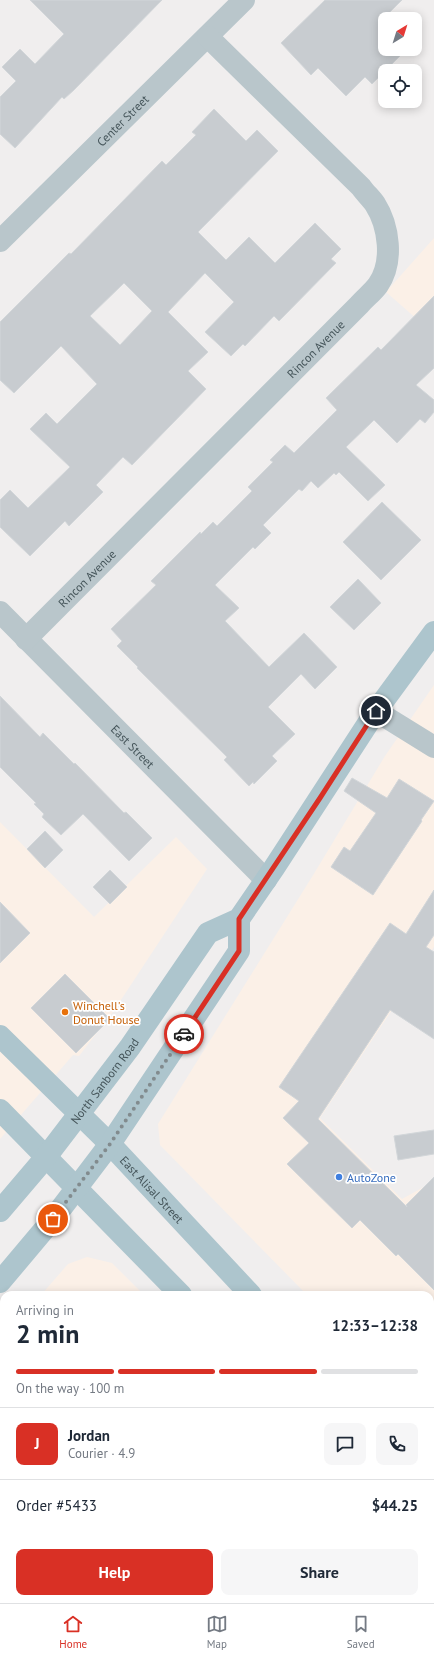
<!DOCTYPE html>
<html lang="en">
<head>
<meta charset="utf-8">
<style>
	body { margin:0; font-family:"PT Sans",sans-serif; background:#f6f6f7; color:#1f2937; height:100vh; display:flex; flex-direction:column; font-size:15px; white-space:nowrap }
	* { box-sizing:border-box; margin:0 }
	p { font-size:13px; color:#747a83 }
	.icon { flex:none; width:22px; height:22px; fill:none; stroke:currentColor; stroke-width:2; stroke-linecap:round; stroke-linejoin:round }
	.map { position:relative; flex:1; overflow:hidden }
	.drawer { position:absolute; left:0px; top:1291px; width:434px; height:312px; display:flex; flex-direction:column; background:#fff; border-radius:12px 12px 0 0; box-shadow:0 2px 10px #0003 }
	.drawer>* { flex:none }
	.needle { width:26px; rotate:38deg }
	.tools { position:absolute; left:378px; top:12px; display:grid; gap:8px }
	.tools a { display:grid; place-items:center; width:44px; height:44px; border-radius:8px; background:#fff; box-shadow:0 2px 10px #0003; font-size:20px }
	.pin { position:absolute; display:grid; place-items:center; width:34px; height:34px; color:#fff; margin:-17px; border:2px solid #fff; border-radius:50%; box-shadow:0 1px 4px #0007 }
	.courier { position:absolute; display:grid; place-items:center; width:40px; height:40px; margin:-20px; border:3px solid #d93025; border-radius:50%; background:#fff; color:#222; box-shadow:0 1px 5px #0007 }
	.headline em { font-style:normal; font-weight:700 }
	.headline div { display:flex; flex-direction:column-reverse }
	.headline { display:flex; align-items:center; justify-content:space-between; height:68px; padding:0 16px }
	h1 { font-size:26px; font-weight:700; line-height:30px }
	.bar { display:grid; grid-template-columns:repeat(4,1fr); gap:6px 4px; align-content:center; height:48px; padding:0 16px }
	.bar i { height:5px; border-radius:3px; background:#e0e1e3 }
	.bar .current { background:#d93025 }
	.bar p { grid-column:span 4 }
	.line { display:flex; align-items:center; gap:10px; padding:0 16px; border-top:1px solid #e0e1e3 }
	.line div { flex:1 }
	.round { display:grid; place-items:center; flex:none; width:42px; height:42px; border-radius:8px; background:#f6f6f7 }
	.action { display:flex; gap:8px; margin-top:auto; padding:8px 16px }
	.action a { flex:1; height:46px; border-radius:8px; background:#d93025; color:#fff; font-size:16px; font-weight:700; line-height:46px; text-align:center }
	.action a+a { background:#f6f6f7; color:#1f2937 }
	.dock { display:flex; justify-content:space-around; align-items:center; height:56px; border-top:1px solid #e0e1e3; background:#fff; font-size:11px; color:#747a83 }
	.dock a { display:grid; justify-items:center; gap:2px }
	.dock .current { color:#d93025 }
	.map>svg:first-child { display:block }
	.commercial { fill:#fbf0e7 }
	.building { fill:#c8ccd0; stroke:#d2d6d9; fill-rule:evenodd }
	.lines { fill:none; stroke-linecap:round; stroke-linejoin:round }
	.minor { stroke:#b9c6cb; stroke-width:22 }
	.major { stroke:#adc5cd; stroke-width:22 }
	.done { stroke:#828b8e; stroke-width:4; stroke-dasharray:0 7.2 }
	.route { stroke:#d93025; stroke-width:5 }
	.food-dot { fill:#e8710a; stroke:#fff; stroke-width:1.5 }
	.shop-dot { fill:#3f7fe0; stroke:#fff; stroke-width:1.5 }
	.labels { text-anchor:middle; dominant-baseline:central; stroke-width:3.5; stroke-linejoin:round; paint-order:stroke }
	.street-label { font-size:12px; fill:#46565b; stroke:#fff }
	.food-label { font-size:12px; fill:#c56008; stroke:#fff; text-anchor:start }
	.shop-label { font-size:12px; fill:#366cbe; stroke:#fff; text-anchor:start }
</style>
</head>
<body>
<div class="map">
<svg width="434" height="1603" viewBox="0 0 434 1603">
	<rect width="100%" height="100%" fill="#f0eeee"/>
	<!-- commercial -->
	<path class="commercial" d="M434,238v96l-48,-42z
		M434,685v262l-114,171 82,81 27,-15 5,5v236l-4,-4v-126h-123l-147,-150 -2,-21 157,-252 70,-116z
		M0,822l94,95 82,-80 31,32 -94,143 -34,44 -6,-1 -73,84z
		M87,1257l25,6 32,32h-103l27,-31z
		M4,1339v260h426v-17l4,4v17h-434v-260z"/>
	<!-- building -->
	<path class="building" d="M30,0h132l-88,90 -10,9 -2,-2 -47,51 -15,-14v-37l16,-16 -14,-14 18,-18 15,15 29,-30z
		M325,0h77l-12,12 8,7h-13v30h22l-35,35 -7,-7 -19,19 -28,-28 -7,7 -30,-32z
		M214,109l32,32 11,-11 21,21 -80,81 28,28 23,-23 26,26 40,-40 26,26 -10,10 5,4 -57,58 -5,-5 -29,30 -2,-2 -12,12 -26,-24 29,-30 -29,-29 -37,39 40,40 -20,19 18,18 -74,76 -9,-8 -27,28 7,7 -34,34 -4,-5 -35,35 -30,-29v-27l10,-10 18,18 42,-41 -40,-38 16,-16 11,11 40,-40 -36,-38 -47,47 -14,-13v-58l69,-69 2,1 91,-93 4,4 30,-30 -4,-3zM124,283l28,28 -32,34 -30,-29z
		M434,296v72l-18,17 18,15v12l-9,11 -5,-4 -23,24 -23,-23 -28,27 39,38 -17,16 -29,-29 -3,3 -2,-2 -16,15 -7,-7 -9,10 -3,-2 -36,36 8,8 -16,16 -2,-2 -38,38 24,23 -14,13 44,46 35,-34 33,34 -22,22 -14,-15 -33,33 27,27 -23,22 5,5 -23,23 -1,-2 -4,4 -25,-26 3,-3 -90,-89 1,-1 -21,-21 5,-5 -11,-12 45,-44 -5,-4 49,-49 1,2 12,-12 4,4 35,-35 -4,-4 25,-25 -3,-2 15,-15 9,8 43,-43 -11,-12 52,-51 3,3z
		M382,502l39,38 -40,40 -38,-38z
		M358,579l23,24 -27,27 -24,-23z
		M0,696l40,41 3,-4 31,31 1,-1 49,50 2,-1 26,26 -23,23 -46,-47 -22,21 -19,-18 2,-3 -10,-10 2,-1 -36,-36z
		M352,778l35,20 12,-19 35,22 -13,19 1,1 -49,74 -42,-28 13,-20 6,4 26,-38 -32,-22z
		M45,831l18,19 -18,18 -18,-19z
		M110,870l17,17 -17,17 -17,-17z
		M434,890v45l-8,12 8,5v87l-44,-29 -72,109 89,88 -1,-2 28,-28v113l-36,-36 -2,2 -36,-36 -8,8 -65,-64 22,-21 -26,-25 16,-17 -20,-14 111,-164 16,11z
		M0,902l30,31 -30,30z
		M65,974l45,45 -34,34 -45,-45z
		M434,1130v24l-36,6 -4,-24z"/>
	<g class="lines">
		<!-- minor -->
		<g class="minor">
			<path id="s1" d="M0,241l244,-241"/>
			<path id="s2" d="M0,612l266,268"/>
			<path id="s3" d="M26,639l333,-334c6,-7 14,-13 19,-20 16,-23 11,-59 -3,-81 -4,-6 -10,-11 -14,-17l-153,-150"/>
			<path d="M376,711l58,36"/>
		</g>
		<!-- major -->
		<g class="major">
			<path id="s4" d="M0,1036l110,108 141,151"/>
			<path d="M0,1110l181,185"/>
			<path id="s5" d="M0,1211l46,-54 84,-110 78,-114 31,-14 35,-51 102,-157 58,-79"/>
			<path d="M0,1282l53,-63 57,-75 129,-193v-32"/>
			<path d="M430,1505l4,3"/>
		</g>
	</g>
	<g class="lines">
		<!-- done -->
		<path class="done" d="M53,1219l57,-75 74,-110"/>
		<!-- route -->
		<path class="route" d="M184,1034l55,-83v-32l81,-121 56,-87"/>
	</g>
	<!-- markers -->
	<circle class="food-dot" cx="65" cy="1012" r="4"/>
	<circle class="shop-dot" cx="339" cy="1177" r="4"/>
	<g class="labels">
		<!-- street labels -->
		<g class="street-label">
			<text stroke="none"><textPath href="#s1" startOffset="172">Center Street</textPath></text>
			<text stroke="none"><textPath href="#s3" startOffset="410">Rincon Avenue</textPath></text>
			<text stroke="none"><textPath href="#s3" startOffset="86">Rincon Avenue</textPath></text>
			<text stroke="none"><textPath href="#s2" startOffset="189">East Street</textPath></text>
			<text stroke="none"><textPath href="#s5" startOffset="167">North Sanborn Road</textPath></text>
			<text stroke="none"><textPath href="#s4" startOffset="216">East Alisal Street</textPath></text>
		</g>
		<!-- food labels -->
		<g class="food-label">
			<text x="73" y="1005">Winchell's<tspan x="73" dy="14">Donut House</tspan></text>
		</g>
		<!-- shop labels -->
		<g class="shop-label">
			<text x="347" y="1177">AutoZone</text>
		</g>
	</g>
</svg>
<div class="tools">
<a><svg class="needle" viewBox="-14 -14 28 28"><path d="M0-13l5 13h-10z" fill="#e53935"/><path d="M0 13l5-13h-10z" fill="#747a83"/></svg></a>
<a><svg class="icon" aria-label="locate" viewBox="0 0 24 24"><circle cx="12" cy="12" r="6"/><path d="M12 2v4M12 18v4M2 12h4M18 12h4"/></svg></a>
</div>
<div class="pin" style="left:53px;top:1219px;background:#ea580c"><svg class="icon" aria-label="bag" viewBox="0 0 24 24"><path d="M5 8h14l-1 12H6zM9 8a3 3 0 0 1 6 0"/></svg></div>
<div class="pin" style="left:376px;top:711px;background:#1f2937"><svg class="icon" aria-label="home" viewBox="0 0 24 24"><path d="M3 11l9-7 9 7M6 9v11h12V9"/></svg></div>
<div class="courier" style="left:184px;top:1034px"><svg class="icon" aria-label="car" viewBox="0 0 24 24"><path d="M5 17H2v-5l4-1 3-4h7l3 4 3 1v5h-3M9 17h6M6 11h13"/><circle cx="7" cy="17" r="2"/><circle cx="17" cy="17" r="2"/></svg></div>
<section class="drawer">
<div class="headline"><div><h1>2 min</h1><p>Arriving in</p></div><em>12:33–12:38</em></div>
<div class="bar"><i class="current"></i><i class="current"></i><i class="current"></i><i></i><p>On the way · 100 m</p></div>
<div class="line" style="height:72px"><b class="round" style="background:#d93025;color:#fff">J</b><div><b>Jordan</b><p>Courier · 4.9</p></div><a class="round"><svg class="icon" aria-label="chat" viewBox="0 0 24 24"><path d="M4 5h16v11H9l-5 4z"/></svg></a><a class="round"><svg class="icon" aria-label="phone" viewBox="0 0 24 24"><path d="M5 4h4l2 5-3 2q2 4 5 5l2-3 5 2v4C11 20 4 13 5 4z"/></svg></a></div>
<div class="line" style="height:52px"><div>Order #5433</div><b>$44.25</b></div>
<div class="action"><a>Help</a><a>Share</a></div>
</section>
</div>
<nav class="dock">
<a class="current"><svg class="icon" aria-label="home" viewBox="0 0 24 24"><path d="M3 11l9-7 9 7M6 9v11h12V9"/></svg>Home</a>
<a><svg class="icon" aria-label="map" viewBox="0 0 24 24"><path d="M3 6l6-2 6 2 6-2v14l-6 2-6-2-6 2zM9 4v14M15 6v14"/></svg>Map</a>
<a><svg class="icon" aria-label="saved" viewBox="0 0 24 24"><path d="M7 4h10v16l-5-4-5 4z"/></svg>Saved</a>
</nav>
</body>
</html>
